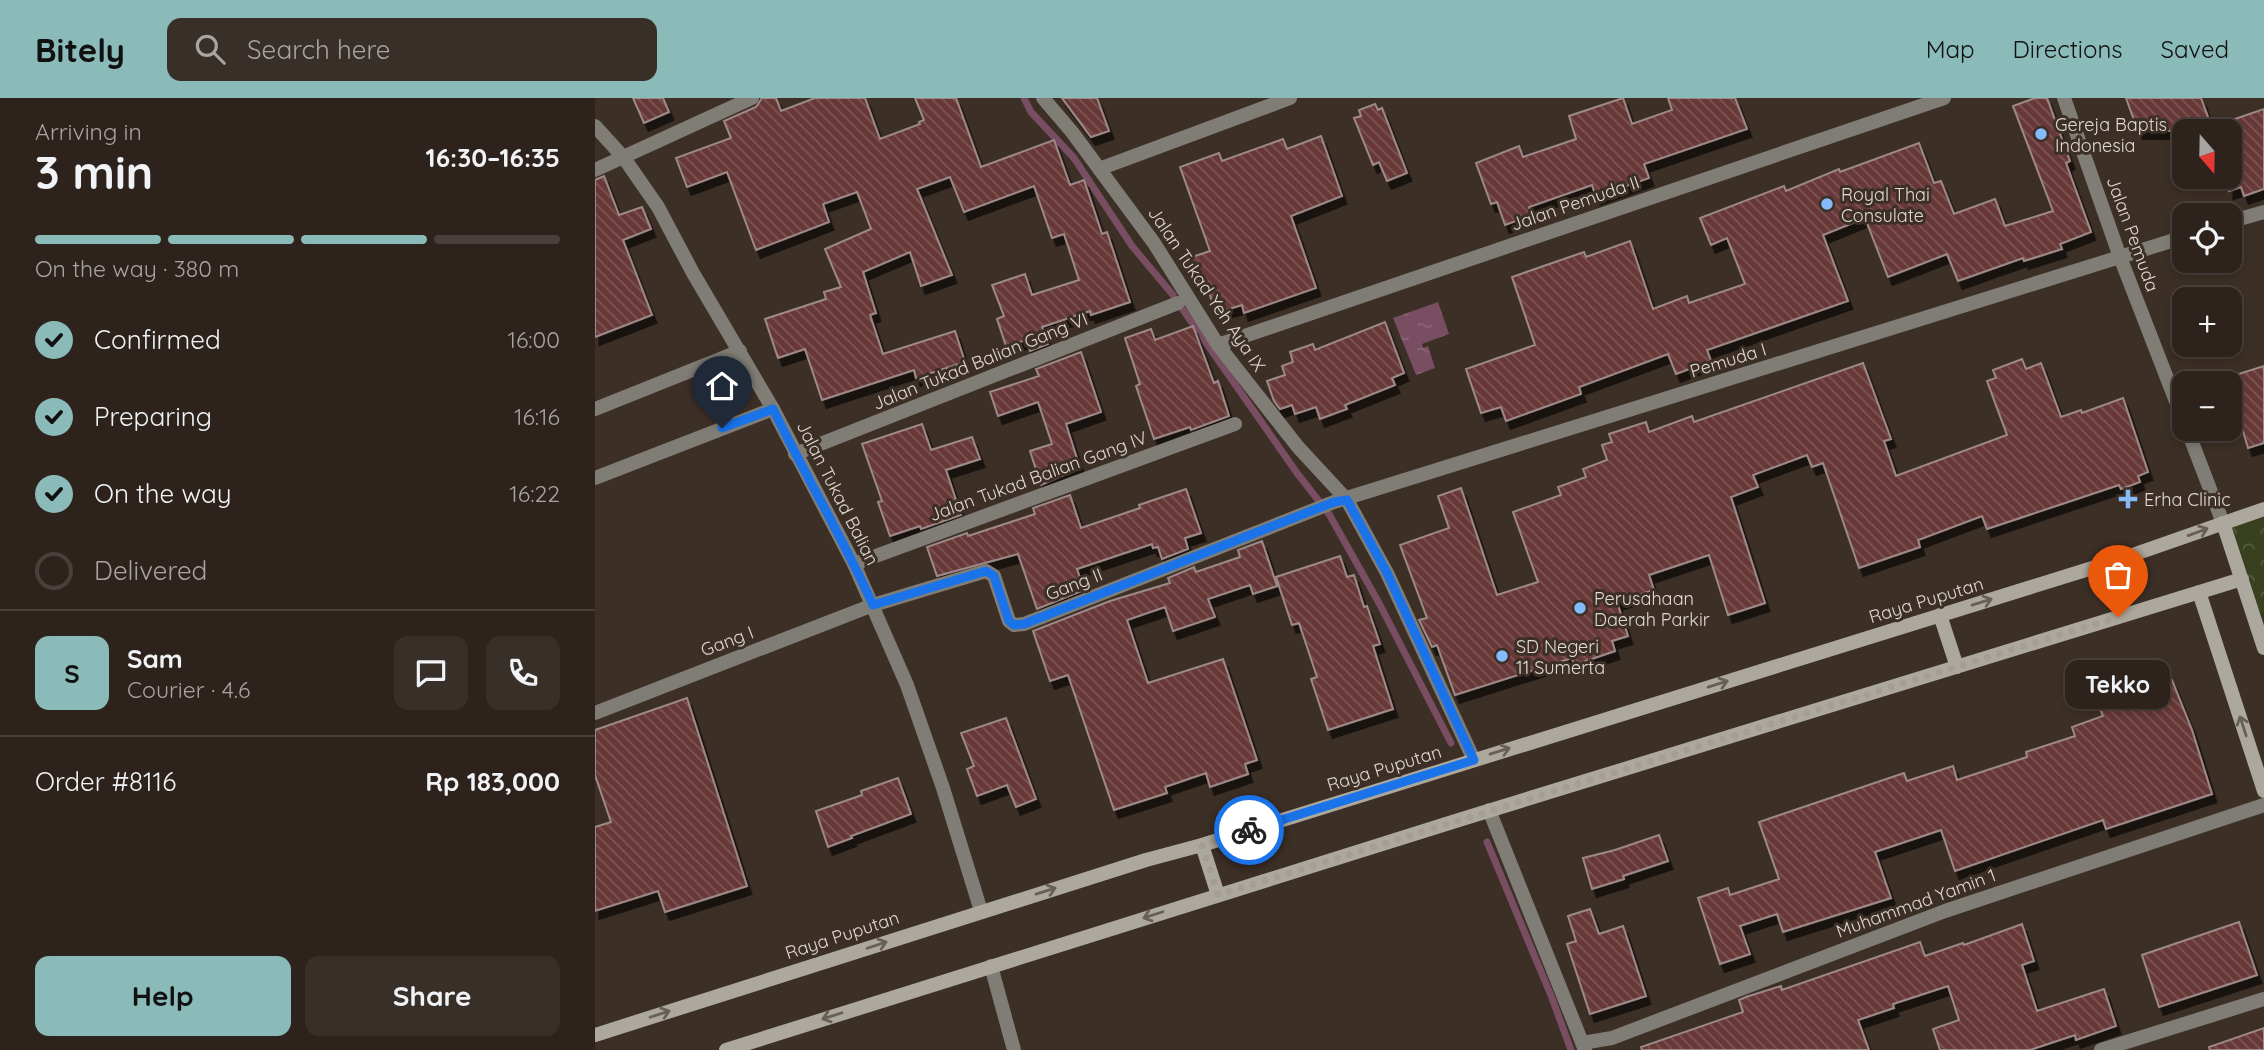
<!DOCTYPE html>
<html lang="en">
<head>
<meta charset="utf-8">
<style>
	body { margin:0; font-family:Quicksand,sans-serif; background:#392f29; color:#f1f3f6; height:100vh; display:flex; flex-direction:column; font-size:26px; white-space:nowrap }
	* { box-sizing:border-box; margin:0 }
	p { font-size:23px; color:#a7a4a3 }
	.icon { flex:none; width:38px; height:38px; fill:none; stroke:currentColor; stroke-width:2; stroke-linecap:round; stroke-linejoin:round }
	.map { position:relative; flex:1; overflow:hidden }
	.drawer { display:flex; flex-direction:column; background:#2d231c; width:595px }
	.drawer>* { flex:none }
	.needle { width:46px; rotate:160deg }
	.controls { position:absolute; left:1577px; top:21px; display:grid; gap:14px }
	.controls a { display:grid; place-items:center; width:70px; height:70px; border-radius:14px; background:#2d231c; box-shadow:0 4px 10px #0003,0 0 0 2px #48403b; font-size:35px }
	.pin { position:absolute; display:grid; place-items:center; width:60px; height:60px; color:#fff; margin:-72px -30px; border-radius:50% 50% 50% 0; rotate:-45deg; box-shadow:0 0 7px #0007 }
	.pin .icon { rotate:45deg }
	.courier { position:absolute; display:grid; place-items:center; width:70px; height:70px; margin:-35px; border:5px solid #1a73e8; border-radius:50%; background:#fff; color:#222; box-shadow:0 2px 9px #0007 }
	.bubble { position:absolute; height:49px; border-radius:14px; background:#2d231c; box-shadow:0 4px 10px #0003,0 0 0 2px #48403b; font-size:23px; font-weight:700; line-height:49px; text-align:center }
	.headline em { font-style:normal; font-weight:700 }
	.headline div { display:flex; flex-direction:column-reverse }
	.headline { display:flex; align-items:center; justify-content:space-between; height:119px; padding:0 35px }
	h1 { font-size:46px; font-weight:700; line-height:52px }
	.bar { display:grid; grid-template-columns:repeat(4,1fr); gap:10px 7px; align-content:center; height:84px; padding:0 35px }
	.bar i { height:9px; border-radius:5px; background:#48403b }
	.bar .current { background:#8bbbb9 }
	.bar p { grid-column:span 4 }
	.line { display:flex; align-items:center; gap:18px; padding:0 35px; border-top:2px solid #48403b }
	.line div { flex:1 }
	.round { display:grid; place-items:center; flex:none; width:74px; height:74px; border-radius:14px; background:#392f29 }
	ol { padding:0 35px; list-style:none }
	li { display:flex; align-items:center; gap:21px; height:77px }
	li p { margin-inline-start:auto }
	li .icon { padding:7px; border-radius:50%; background:#8bbbb9; color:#111; stroke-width:4 }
	li:last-child { color:#a7a4a3 }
	li i { width:38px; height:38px; border:4px solid #48403b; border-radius:50% }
	.button { display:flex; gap:14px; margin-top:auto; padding:14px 35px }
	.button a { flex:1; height:80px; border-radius:14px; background:#8bbbb9; color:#111; font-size:28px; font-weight:700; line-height:80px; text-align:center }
	.button a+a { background:#392f29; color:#f1f3f6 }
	header { display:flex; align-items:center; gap:42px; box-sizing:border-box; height:98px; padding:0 35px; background:#8bbbb9; color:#111 }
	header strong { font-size:33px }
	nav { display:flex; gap:38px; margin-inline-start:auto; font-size:24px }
	.search { width:490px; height:63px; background:#392f29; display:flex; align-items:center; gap:18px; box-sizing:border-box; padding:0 24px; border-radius:14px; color:#a7a4a3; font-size:26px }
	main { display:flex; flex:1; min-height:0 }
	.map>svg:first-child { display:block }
	.forest { fill:url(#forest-crowns) }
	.water { fill:url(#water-ripples) }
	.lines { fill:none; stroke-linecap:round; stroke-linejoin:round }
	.stream { stroke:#794d62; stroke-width:7 }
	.building { fill:url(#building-back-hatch); stroke:#9d8988; stroke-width:2; filter:url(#shadow) }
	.minor { stroke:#807d76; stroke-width:14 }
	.tertiary { stroke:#807d76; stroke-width:14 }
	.secondary { stroke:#ada89d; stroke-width:14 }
	.oneway { stroke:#695f56 }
	.done { stroke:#a79d96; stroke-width:7; stroke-dasharray:0 12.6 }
	.route { stroke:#1a73e8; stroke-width:9 }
	.poi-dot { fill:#85bbfb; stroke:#3c2f26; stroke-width:2.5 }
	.labels { text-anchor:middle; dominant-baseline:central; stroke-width:6; stroke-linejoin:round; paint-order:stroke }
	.poi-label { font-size:18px; fill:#e1d8d3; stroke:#3c2f26; text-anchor:start }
	.street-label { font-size:18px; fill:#e1d8d3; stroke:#3c2f26 }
</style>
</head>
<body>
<header>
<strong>Bitely</strong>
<div class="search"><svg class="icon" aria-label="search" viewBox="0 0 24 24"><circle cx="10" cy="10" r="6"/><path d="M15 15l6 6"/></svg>Search here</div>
<nav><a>Map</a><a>Directions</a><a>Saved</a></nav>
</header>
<main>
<section class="drawer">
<div class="headline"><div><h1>3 min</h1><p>Arriving in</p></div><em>16:30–16:35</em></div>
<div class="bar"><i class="current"></i><i class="current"></i><i class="current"></i><i></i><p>On the way · 380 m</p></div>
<ol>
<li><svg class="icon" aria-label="check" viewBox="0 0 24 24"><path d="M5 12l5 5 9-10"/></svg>Confirmed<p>16:00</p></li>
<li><svg class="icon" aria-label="check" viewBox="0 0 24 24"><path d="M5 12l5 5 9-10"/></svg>Preparing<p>16:16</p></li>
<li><svg class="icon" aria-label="check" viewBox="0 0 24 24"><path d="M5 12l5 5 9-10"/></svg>On the way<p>16:22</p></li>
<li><i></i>Delivered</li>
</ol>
<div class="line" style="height:126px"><b class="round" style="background:#8bbbb9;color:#111">S</b><div><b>Sam</b><p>Courier · 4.6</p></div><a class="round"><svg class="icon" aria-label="chat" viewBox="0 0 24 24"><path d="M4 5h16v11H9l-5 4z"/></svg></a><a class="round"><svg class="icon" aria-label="phone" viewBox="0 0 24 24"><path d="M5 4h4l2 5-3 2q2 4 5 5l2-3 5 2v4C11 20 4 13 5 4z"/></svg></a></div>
<div class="line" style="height:91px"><div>Order #8116</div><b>Rp 183,000</b></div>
<div class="button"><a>Help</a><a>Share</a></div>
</section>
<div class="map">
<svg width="1669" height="952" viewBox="0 0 1669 952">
	<defs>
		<pattern id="forest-crowns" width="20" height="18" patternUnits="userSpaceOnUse" patternTransform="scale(1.75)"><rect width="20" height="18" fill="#394020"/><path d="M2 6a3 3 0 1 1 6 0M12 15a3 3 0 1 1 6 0" fill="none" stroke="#555b40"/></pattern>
		<pattern id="water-ripples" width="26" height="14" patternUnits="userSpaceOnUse" patternTransform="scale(1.75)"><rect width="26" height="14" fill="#794d62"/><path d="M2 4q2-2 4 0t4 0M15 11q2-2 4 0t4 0" fill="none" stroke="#8c6678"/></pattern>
		<pattern id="building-back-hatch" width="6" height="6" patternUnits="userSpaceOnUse" patternTransform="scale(1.75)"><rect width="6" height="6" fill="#673938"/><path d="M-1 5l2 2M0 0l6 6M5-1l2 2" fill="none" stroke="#7c5554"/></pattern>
		<filter id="shadow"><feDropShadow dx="4.5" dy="8" stdDeviation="0" flood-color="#0009"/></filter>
	</defs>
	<rect width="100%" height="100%" fill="#3c2f26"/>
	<!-- forest -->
	<path class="forest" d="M1669,419v96l-5,2 -27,-88z"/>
	<!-- water -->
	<path class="water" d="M843,204l11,32 -27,10 1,4 5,-2 7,22 -19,7 -23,-57z"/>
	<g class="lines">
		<!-- stream -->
		<path class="stream" d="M429,0l7,14 43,46 58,88 41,49
			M586,209l116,166 32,41 50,89 72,140
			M892,744l65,156 19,52"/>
	</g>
	<!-- building -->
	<path class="building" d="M38,0h30l6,14 -25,11z
		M167,0h14l5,13 34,-13h50l15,41 40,-15 -1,-2 5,-2 -9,-22h41l25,69 73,-27 16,45 14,-5 18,54 5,-2 23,70 -39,13 -1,-4 -48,16 6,17 -18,7 -4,-11 -20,6 -9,-27 7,-3 -12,-31 33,-11 7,21 47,-15 -15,-46 -12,4 -18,-52 -70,26 -14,-35 -33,12 35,86 -31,11 -11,-34 -47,20 13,41 -6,2 13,39 72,-23 10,31 -49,16 -2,-8 -92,30 -17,-51 -27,9 -13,-39 61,-20 -2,-7 17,-5 -16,-38 46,-20 -14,-37 -34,12 6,18 -73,28 -29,-78 -40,15 -11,-29 55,-20 -7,-17 32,-14z
		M467,0h35l12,33 -18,6z
		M1028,0l9,26 40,-14 -4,-12h67l12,31 -103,35 5,14 -53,19 -4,-12 -63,22 3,8 -27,10 -8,-23 -6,2 -15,-41 43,-17 4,11 53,-18 -7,-23z
		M1440,0h12l23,63 -4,2 25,69 -31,12 2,5 -38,12 -1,-3 -65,23 -11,-27 -59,23 -23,-59 -42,17 25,66 -141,49 4,11 -35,13 -8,-20 -89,33 2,7 -75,27 -5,-14 -20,6 -15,-44 69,-24 -23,-68 72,-25 2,5 44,-16 23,68 34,-13 2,7 56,-19 -18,-46 -16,7 -11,-27 84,-32 2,5 53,-22 1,3 79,-29 15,40 7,-2 13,33 41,-15 10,27 48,-15 -40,-105z
		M1531,0h75l12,33h-75z
		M780,6l3,6 4,-2 25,65 -20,8 -8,-19 -6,3 -19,-47 7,-2 -2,-6z
		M1669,11v80l-20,7 -3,-9 -12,4v-70z
		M726,38l21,60 -51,20 25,72 -72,25 -2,-8 -26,8 -12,-35 -11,4 -7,-23 24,-8 -30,-84 39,-14 3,8 61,-22 4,10z
		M9,78l15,39 23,-8 9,22 -28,11 29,75 -57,22v-157z
		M790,224l19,51 -12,5 3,7 -50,20 2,4 -27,10 -4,-12 -21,7 -3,-9 -12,4 -6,-8 -7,-20 18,-6 -3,-9 11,-4 -3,-10 23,-8 2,6z
		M598,228l21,57 4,-2 11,35 -38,14 -1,-3 -36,12 -18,-53 4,-2 -15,-46 26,-9 4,11z
		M486,254l20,60 -35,12 14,44 -39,17 -11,-34 22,-7 -14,-42 -40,14 -8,-24 49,-16 -3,-7z
		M1427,261l4,10 15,-6 20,54 20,-7 1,3 41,-15 25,74 -10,4 2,6 -19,7 -2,-4 -132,44 -5,-13 -64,24 2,7 -61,21 -36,-105 -11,4 -5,-12 -54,20 5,12 -27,10 34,106 -37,12 -19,-60 -60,20 5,15 -37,12 11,34 -16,5 3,10 -41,14 -2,-7 -117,37 -18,-50 -5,2 -13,-27 8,-2 -27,-73 49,-17 -11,-32 23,-8 36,107 41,-13 -25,-70 48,-17 -3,-8 28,-10 -3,-8 24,-9 -5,-15 10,-3 -3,-8 37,-12 3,10 43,-16 2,6 169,-59 28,76 -7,2 12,35 111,-41 -20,-54 9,-3 -3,-8z
		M1669,268v77l-16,5 -8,-27 -11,3v-47z
		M327,326l9,26 41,-13 8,22 -34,11 15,45 -40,14 -1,-3 -30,10 -12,-34 4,-1 -20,-57z
		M591,391l15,44 -16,5 3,11 -26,10 -4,-12 -5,1 -1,-4 -75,25 7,21 -47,19 -19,-55 -81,22 -10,-29 40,-14 1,3 67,-22 -2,-6 37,-13 11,33 59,-20 -1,-3z
		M667,443l15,45 -24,8 -3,-9 -42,14 7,18 -42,14 -8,-24 -38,13 21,63 75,-24 34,101 -12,4 3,10 -38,13 -4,-14 -41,14 2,6 -53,17 -46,-135 -18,6 -17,-50 77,-30 60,-18 -2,-5 26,-11 2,5 44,-15 -2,-7z
		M745,458l7,21 7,-2 10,32 3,-1 13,38 -7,2 20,63 -65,21 -17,-51 6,-2 -18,-54 -7,2 -16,-48z
		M1577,582l20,50 20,64 -106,35 -3,-9 -148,51 -14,-41 -66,22 16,46 -108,34 -6,-18 -37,12 10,28 -30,10 -22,-66 30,-10 2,7 49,-16 -20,-57 145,-49 3,8 46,-15 4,14 70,-23 -1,-5 49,-16 -3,-9 31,-11 -3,-7z
		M92,600l60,188 -82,26 -7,-21 -63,20v-84l16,-5 -16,-47v-45z
		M411,620l30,81 -20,8 -9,-22 -30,11 -10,-27 7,-3 -13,-33z
		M303,680l13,36 -60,22 1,2 -24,9 -12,-36 46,-16 -1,-4z
		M1064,737l9,26 -45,15 1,3 -32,10 -9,-31 32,-8z
		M995,811l9,25 24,-8 23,70 -56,18 -23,-70 9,-3 -8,-25z
		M1644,824l18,53 -98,32 -17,-52z
		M1427,826l12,37 -12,4 15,46 67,-22 12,37 -40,14 -1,-5 -45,15h-90l-7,-21 26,-9 -11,-34 -55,18 1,4 -36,12 11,30h-227l-1,-3 102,-35 -4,-12 7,-3 35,-11 1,4 138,-48 5,14 38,-13 1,2z
		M1669,930v22h-54l-1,-3z"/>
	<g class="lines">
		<!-- minor -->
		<path class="minor" d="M448,0l29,34 82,111 64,102 80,102 49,53 40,73 87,187
			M504,71l191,-71
			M0,72l157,-72
			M1634,124l35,-10
			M623,247l726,-247
			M0,311l145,-58
			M200,356l383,-151
			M0,380l178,-69
			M259,466l381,-140
			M0,615l278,-108 113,-34 8,5 15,45 5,4 10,-1 310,-122 850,-265
			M894,712l96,240
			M396,868l23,84
			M987,945l30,-5 333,-127 319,-106
			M1506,952l163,-51"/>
		<!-- tertiary -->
		<path class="tertiary" d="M1469,0l56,159 64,165
			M0,28l29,32 34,49 35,66 80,136 81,155 53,121 36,103 38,123
			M1592,331l36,94"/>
		<!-- secondary -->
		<path class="secondary" d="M1628,425l41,125
			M1604,494l65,199
			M1345,517l17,52
			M607,747l16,50
			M0,937l551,-175 56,-15 916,-285 146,-51
			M131,952l736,-231 780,-240"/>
	</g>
	<!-- one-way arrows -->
	<defs><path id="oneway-shaft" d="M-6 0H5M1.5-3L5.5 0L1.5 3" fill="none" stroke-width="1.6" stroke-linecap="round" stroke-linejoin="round" transform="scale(1.75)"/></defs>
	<g class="oneway">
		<use href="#oneway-shaft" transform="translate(1603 434) rotate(-20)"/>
		<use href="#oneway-shaft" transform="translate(1387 504) rotate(-17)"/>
		<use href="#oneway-shaft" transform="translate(1123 586) rotate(-17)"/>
		<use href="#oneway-shaft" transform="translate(1648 628) rotate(-108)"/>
		<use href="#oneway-shaft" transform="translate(905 653) rotate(-17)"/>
		<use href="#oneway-shaft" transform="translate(451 793) rotate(-17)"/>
		<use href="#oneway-shaft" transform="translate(558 817) rotate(162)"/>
		<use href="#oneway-shaft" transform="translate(282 847) rotate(-18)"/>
		<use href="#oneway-shaft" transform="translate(65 916) rotate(-18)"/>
		<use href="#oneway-shaft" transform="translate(237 918) rotate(162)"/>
	</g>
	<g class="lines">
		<!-- done -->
		<path class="done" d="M654,732l-47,15 16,50 900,-278"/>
		<!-- route -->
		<path class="route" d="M127,330l51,-19c32,66 70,129 100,196l113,-34 8,5 15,45 5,4 10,-1 310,-122 13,-2 40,73 87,187 -225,70"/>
	</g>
	<!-- markers -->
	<g class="poi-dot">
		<circle cx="1446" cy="36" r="7"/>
		<circle cx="1232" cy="106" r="7"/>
		<path d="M1529.5 390.5h7v7h7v7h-7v7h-7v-7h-7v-7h7z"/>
		<circle cx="985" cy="510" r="7"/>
		<circle cx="907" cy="558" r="7"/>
	</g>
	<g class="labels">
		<!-- poi labels -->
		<g class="poi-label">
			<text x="1460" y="26">Gereja Baptis<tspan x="1460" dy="21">Indonesia</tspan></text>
			<text x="1246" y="96">Royal Thai<tspan x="1246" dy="21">Consulate</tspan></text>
			<text x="1549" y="401">Erha Clinic</text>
			<text x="999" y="500">Perusahaan<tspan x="999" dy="21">Daerah Parkir</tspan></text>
			<text x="921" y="548">SD Negeri<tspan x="921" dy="21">11 Sumerta</tspan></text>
		</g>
		<!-- street labels -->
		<g class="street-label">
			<text transform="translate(980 105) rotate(-19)">Jalan Pemuda II</text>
			<text transform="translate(1538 136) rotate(70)">Jalan Pemuda</text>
			<text transform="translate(612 191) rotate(56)">Jalan Tukad Yeh Aya IX</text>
			<text transform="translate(1133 262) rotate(-17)">Pemuda I</text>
			<text transform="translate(385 263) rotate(-22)">Jalan Tukad Balian Gang VI</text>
			<text transform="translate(443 378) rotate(-20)">Jalan Tukad Balian Gang IV</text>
			<text transform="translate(243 395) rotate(63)">Jalan Tukad Balian</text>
			<text transform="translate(479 486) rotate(-21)">Gang II</text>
			<text transform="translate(1331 502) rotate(-17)">Raya Puputan</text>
			<text transform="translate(132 543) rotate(-21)">Gang I</text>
			<text transform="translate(789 670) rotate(-17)">Raya Puputan</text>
			<text transform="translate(1321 805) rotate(-20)">Muhammad Yamin 1</text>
			<text transform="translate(247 837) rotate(-18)">Raya Puputan</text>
		</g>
	</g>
</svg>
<div class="controls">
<a><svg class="needle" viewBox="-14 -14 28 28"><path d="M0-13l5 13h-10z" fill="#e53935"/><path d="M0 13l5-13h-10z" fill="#a7a4a3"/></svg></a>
<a><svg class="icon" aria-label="locate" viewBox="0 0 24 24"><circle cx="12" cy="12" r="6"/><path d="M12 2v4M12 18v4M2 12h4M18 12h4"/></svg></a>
<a>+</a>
<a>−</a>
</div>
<div class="pin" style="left:1523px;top:519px;background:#ea580c"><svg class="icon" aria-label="bag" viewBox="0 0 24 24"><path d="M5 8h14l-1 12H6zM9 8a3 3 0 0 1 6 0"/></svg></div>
<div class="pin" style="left:127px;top:330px;background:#1f2937"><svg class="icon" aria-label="home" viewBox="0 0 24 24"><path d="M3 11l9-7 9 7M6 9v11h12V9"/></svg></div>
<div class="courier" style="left:654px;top:732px"><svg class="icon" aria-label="bike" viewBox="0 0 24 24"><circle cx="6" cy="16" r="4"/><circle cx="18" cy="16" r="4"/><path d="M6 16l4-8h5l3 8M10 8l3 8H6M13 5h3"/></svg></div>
<div class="bubble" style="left:1470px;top:562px;width:105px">Tekko</div>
</div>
</main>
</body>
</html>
